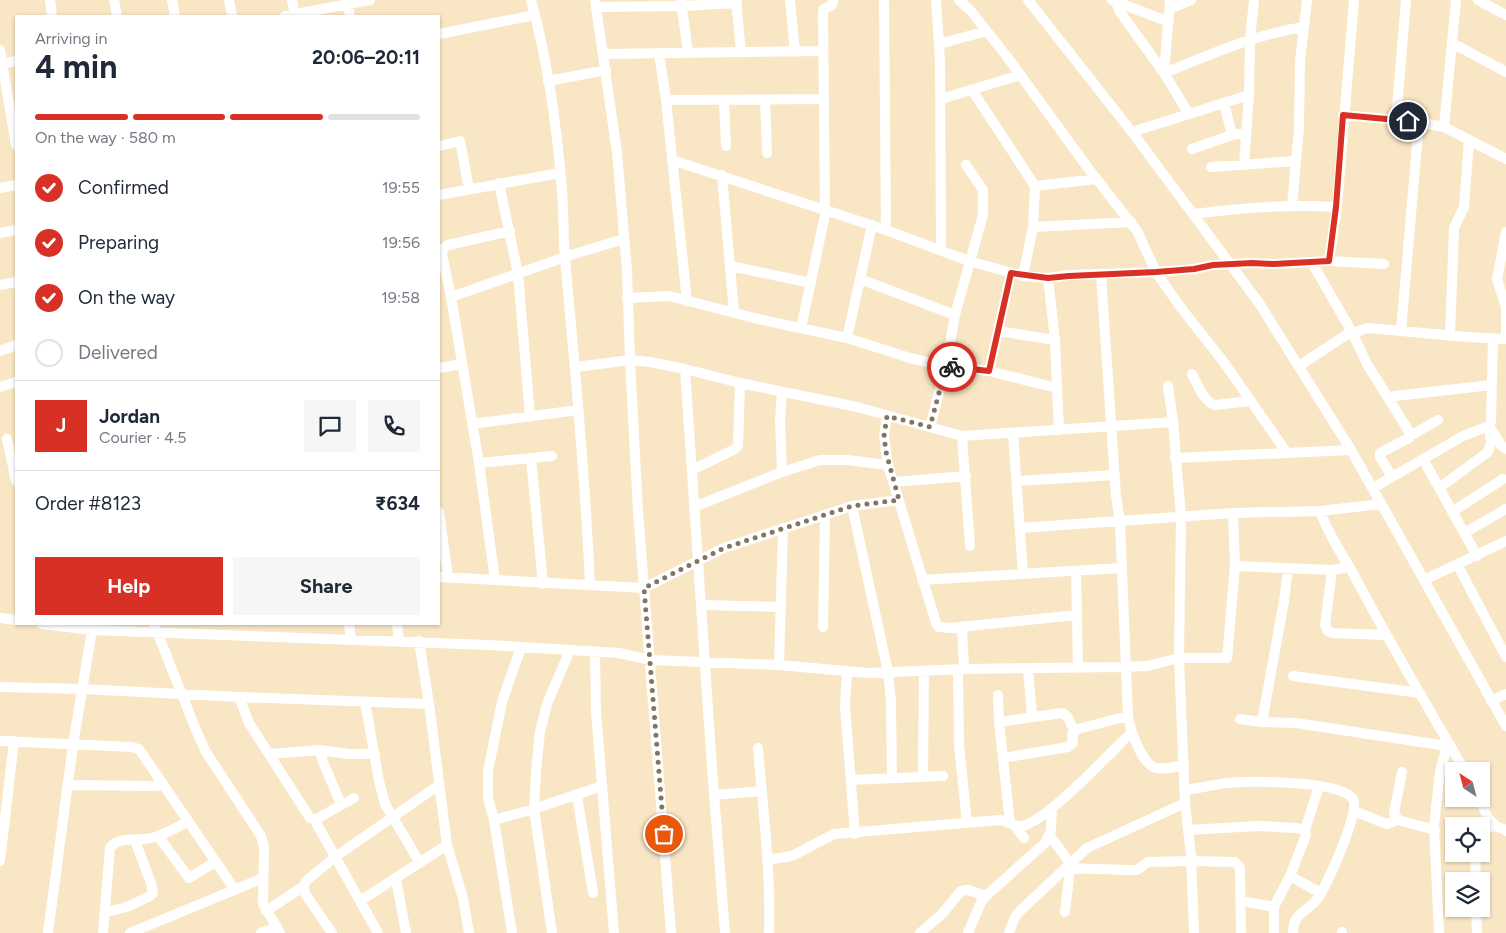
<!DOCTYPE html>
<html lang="en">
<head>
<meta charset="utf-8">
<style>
	body { margin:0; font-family:Figtree,sans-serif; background:#f6f6f7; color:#1f2937; height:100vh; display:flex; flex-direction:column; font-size:19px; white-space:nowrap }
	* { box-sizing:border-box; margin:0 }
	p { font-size:16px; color:#747a83 }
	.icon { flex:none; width:28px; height:28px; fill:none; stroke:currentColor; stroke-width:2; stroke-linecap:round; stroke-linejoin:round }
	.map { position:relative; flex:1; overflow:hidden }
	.side { position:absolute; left:15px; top:15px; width:425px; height:610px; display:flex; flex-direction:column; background:#fff; border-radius:0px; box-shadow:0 1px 4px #0004 }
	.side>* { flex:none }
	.needle { width:32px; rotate:324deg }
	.buttons { position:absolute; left:1445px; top:762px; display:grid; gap:10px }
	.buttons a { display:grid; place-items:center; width:45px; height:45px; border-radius:0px; background:#fff; box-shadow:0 1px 4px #0004; font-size:25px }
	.pin { position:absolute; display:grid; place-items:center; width:42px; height:42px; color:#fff; margin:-21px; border:2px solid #fff; border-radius:50%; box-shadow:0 1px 5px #0007 }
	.courier { position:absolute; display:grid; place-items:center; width:50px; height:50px; margin:-25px; border:4px solid #d93025; border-radius:50%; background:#fff; color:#222; box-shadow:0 1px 6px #0007 }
	.head em { font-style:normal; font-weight:700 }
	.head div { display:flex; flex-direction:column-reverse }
	.head { display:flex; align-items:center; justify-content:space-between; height:85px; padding:0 20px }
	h1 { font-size:32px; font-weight:700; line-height:38px }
	.bar { display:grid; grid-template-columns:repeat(4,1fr); gap:8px 5px; align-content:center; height:60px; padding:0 20px }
	.bar i { height:6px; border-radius:4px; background:#e0e1e3 }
	.bar .on { background:#d93025 }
	.bar p { grid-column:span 4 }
	.line { display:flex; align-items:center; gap:12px; padding:0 20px; border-top:1px solid #e0e1e3 }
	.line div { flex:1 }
	.round { display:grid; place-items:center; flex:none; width:52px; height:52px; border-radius:0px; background:#f6f6f7 }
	ol { padding:0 20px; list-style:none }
	li { display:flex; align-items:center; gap:15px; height:55px }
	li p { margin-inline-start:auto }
	li .icon { padding:5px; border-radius:50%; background:#d93025; color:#fff; stroke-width:4 }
	li:last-child { color:#747a83 }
	li i { width:28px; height:28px; border:2px solid #e0e1e3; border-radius:50% }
	.primary-button { display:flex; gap:10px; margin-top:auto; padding:10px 20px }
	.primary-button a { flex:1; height:58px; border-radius:0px; background:#d93025; color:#fff; font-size:20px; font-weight:700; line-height:58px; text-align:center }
	.primary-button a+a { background:#f6f6f7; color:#1f2937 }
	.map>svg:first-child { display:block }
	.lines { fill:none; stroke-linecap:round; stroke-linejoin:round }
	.minor { stroke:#fff; stroke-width:10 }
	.done { stroke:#817661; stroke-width:5; stroke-dasharray:0 9 }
	.route { stroke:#d93025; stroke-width:6 }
</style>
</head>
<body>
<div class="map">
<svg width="1506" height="933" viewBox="0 0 1506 933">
	<rect width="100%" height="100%" fill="#f9e6c4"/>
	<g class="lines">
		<!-- minor -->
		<path class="minor" d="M50,0l2,16
			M114,0l3,16
			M172,0l3,16
			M229,0l3,16
			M292,0l3,16
			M347,0l3,16
			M531,0c17,62 26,127 31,191 2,23 1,45 3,68 10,109 20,217 25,326
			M595,0l22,153 10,117 3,90 8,151 33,422
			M736,0l5,52
			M790,0l5,52
			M884,0l2,230
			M936,0l4,60 1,190
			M959,0l12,11 37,47 80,110 49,63 19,41 25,36 42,53 64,92
			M1028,0l104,132 127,171 92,147 155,276
			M1112,0l57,22
			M1170,0l-6,73c46,-18 91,-39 140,-46
			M1478,0l28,15
			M681,1l7,52
			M1116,2l4,10 44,61 25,41
			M596,7l86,-1 55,-3
			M1170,9l21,-9
			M285,16l85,-16
			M439,34l96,-19
			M1452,43l54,29
			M939,44l48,-13
			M0,50l16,95
			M659,53l7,47 21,201
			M603,54l220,-3
			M0,64l16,-3
			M548,81l58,-11
			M972,90l63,96 62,-7
			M941,99l79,-24
			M666,100l157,-1
			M765,100l2,53
			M724,101l2,45
			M1224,103l8,32
			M1343,115l76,7 25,5 62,32
			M1396,120l10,-120
			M1444,127l12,-127
			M1132,132l117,-37
			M439,146l21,-5 9,48
			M1192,149l40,-14 14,-2
			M672,160l214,70 83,31 54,15 25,2 21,-3 87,-3 38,-3 19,-4 39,-2 22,1 55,-3 55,3
			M1244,165l5,-70 1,-56 4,-39
			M1211,167l85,-6
			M722,175l12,138
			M499,183l19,91 12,143
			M0,188l16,-3
			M439,195l121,-22
			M1292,205l7,-77 1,-67 7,-61
			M1193,214c50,-6 94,-10 144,-7
			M1033,227l98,-5
			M510,231l-62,14 -5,4 -1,5 9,43 123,-43 50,-15
			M1506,232l-9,47 9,29v8
			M0,233l16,-3
			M1329,261l8,-54 17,-207
			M1312,263l40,69 15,32 43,69 -1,5 -29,15v4l12,20
			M730,266l81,17
			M1101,275l15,221 4,26 8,194c2,13 14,50 29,52 9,2 19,-2 27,-3
			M1023,276l10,-49 2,-41
			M1048,278l7,62 2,48
			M860,279l95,36
			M0,285l16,-3
			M451,297l28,166 16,117
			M627,298l42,-2 89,23 89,19 63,20 36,8 43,5 68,17 2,42
			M801,328l24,-113 -2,-203 1,-3 8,-4 1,-5
			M998,331l57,9
			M1401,331l18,-209
			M1450,336l4,-108 10,-21 5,-66
			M847,338l25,-113
			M1506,339v-20
			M0,351l16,-6
			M1299,366l47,-31 22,-7 99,9 39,2
			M576,367l54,-7 20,2 35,7 55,14 117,24 105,29 211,-14
			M439,368l23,-4
			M685,369l27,399 13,165
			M989,371l22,-98
			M1192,374c6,11 11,27 23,31l36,-4
			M1168,386l5,36 8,95 -2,141 6,145 6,53 3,77
			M0,387l16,-5
			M1387,397l104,-12
			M887,416l-3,20 4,29 48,158 3,4 11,1 127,-13
			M472,424l106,-14
			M930,427l16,-61 9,-51 28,-100v-25l-17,-25
			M1491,429l10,16 5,4
			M1013,434l10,140
			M962,436l8,110
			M1410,436l28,-16
			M7,439l9,42
			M531,458l12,126
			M1175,458l176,-8
			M1423,459l54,97
			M479,463l73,-7
			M692,470l43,-21 3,-3 2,-63
			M782,472l-2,-52 2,-28
			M1017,481l98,-6
			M894,482l72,-6
			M1373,488l90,-52 26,-10 2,-5 2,-83
			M1439,488l49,-36 3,-9 -2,-17
			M852,506l36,166 3,29 1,77
			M694,507l88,-35 38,-12h27l41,5
			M1320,511c8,23 22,43 34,64 35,67 73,131 111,196
			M439,512l9,65
			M1452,512l51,-33
			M1020,528l213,-15 87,-2 61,-7
			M1464,533l42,-24
			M1457,564l49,93
			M1235,566l97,4 17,-3
			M1332,570l-7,55 3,6 4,2 53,2
			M1076,571l2,97
			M439,577l205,11 80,-40 128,-42 47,-6
			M922,580l199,-12
			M1424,580l82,-39
			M701,605l80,2
			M0,618l16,2
			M42,624l50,6 396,15 131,8 31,7 129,5 89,8 96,-4 160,-2 23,-1 32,-8h48l8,-92 -2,-53
			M154,624l42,106 10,22 55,84 3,11 -1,57 17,29
			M349,624l2,15
			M397,624l2,17
			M823,627l2,-111
			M962,627l2,42
			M419,641l10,63 18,141 16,53 6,35
			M595,652l1,60 18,221
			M779,665l4,-137
			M1028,669l4,48
			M958,670l1,75 8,78
			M847,671l-2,35 10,128
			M1293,676l127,17
			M0,687l82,2 157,8 190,7
			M998,695l1,27 11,101
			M239,697l10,26 61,95 4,1 4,-1 36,-20
			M1491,701l15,-7
			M365,702l14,79 6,23 35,59
			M1240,719l22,3 34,1 151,23
			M999,722l63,-9c7,2 9,12 12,18
			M1262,722l22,-121 4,-33
			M0,741l132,6 7,2 96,141
			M758,748c5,61 13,123 11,185
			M320,750l3,12 18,42
			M269,754l51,-4 29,4h26
			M1003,758l65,-11 5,-4 -1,-9 6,-5 50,-13
			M1402,772l-8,41 4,7 37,10
			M923,777l1,-106
			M851,780l92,-4
			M68,785l85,1 10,-1
			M1185,790c14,-2 28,-5 42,-7 22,-2 115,-3 126,16 8,11 -26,86 -35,99 -10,15 -25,13 -25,35
			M714,795l48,-4
			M577,796l16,97
			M1480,799l11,28 -10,2
			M1354,811l33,13 6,-2 2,-5
			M314,819l64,114
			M494,820l40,-11 68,-23
			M1490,820l7,7 7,2 2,2
			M1015,826l9,12
			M1188,830l70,-4 38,2 9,2 1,5 -16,41 -16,31
			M1305,830l14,-44
			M158,836l31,42 26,-16
			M1050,836l20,27
			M767,860l25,-4 42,-22 166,-14c8,1 14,7 22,6 26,-6 87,-72 109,-93
			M0,861l14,-120
			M1065,868l63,2h9l11,-8 43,-1 44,1 5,6 1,65
			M1290,876l31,17
			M396,879l10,54
			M1475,881l1,-27
			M360,901l87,-56
			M1241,901l33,6v26
			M1476,909l1,24
			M266,911l38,-25
			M106,912l21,-5 23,-11 3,-3 -2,-10 -16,-42
			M1065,912l5,-43
			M48,933l25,-188 19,-115
			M103,933l7,-85c9,-12 28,-7 41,-10 13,-3 25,-10 36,-16
			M130,933l133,-55
			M261,933l16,-6
			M332,933l-28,-41v-6l2,-5 29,-24 104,-72
			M512,933l-18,-113 -6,-22v-27l14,-69 19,-55
			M552,933l-18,-124 2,-38 4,-39 7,-28 23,-54
			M920,933l22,-19 19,-23 7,-1 18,6
			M968,933l13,-31 5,-6 59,-53 6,-12 1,-23
			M1009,933l6,-16 5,-6 67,-63 98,-45
			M1342,933v-1
			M1439,933l-5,-107 6,-54 8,-30"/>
	</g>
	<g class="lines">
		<!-- done -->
		<path class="done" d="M664,834l-20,-246 80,-40 128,-42 47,-6 -13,-48 -2,-16 3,-20 43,11 16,-61 6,1"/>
		<!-- route -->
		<path class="route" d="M952,367l37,4 22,-98 37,5 21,-2 87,-4 38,-3 19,-4 39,-2 22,1 55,-3 7,-54 7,-92 65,6"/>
	</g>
</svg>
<div class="buttons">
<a><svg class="needle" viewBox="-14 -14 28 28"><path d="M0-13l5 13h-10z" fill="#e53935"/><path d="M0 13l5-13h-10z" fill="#747a83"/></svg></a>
<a><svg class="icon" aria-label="locate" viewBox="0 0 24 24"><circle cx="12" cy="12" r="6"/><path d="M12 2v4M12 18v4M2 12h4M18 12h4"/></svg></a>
<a><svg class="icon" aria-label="layers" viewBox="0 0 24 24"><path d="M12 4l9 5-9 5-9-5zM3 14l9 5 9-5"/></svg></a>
</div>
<div class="pin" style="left:664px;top:834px;background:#ea580c"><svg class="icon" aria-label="bag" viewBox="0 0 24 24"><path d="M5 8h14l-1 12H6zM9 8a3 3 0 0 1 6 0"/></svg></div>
<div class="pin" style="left:1408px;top:121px;background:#1f2937"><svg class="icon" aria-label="home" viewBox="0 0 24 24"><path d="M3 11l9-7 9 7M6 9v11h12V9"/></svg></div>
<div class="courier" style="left:952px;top:367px"><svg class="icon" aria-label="bike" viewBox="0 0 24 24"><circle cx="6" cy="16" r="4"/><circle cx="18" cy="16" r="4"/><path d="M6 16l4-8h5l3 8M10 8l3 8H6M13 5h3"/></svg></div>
<section class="side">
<div class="head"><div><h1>4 min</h1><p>Arriving in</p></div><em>20:06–20:11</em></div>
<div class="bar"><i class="on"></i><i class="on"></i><i class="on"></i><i></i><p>On the way · 580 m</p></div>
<ol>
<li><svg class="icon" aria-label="check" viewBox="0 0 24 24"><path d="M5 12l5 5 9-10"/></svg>Confirmed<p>19:55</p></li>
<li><svg class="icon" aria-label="check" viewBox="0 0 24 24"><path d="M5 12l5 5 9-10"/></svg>Preparing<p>19:56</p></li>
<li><svg class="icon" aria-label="check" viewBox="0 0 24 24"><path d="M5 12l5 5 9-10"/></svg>On the way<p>19:58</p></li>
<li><i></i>Delivered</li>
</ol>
<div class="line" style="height:90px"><b class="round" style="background:#d93025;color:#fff">J</b><div><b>Jordan</b><p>Courier · 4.5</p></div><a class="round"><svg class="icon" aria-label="chat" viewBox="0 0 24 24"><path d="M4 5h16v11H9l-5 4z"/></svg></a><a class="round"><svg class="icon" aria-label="phone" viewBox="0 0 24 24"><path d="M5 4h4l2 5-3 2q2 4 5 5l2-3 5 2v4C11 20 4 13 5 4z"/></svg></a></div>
<div class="line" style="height:65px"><div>Order #8123</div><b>₹634</b></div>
<div class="primary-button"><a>Help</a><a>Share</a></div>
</section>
</div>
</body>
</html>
